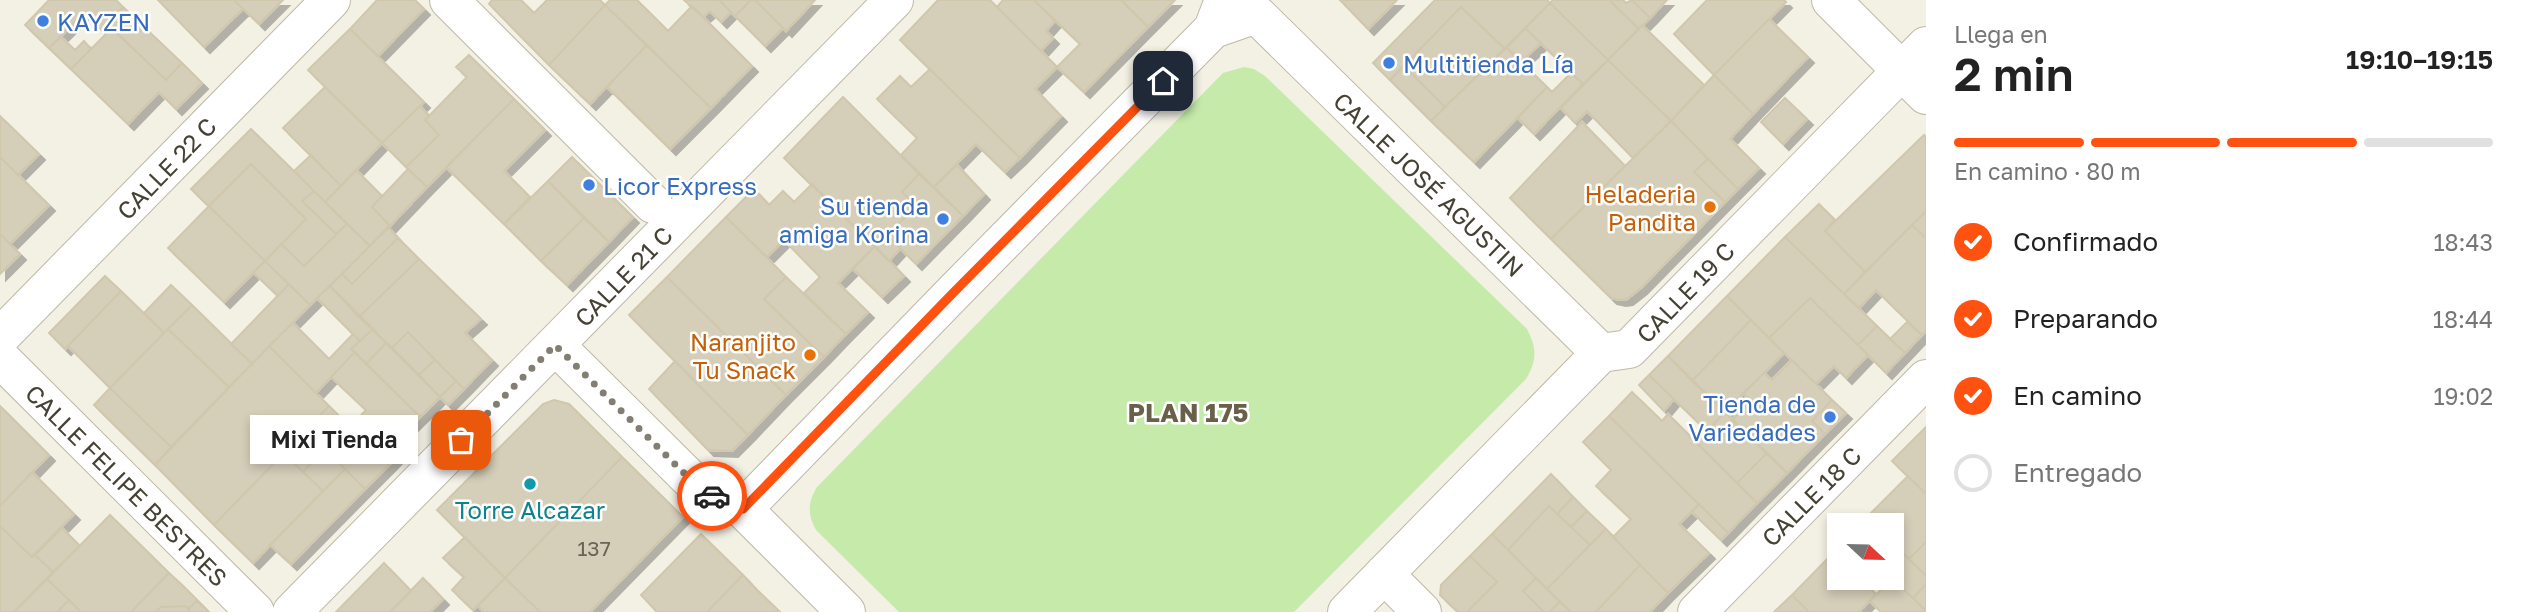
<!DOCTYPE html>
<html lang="es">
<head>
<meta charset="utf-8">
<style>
	body { margin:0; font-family:"Golos Text",sans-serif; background:#f2f2f2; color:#222; height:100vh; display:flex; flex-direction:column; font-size:26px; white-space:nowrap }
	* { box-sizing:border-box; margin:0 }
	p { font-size:23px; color:#767676 }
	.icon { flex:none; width:38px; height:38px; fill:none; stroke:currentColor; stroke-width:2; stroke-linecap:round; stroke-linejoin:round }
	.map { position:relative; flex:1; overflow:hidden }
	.drawer { display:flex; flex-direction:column; background:#fff; width:595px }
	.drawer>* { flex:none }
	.needle { width:46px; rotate:112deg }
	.buttons { position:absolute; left:1827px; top:513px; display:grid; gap:14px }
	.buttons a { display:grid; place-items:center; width:77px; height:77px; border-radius:0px; background:#fff; box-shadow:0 4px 10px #0003; font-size:35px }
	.pin { position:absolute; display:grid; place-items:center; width:60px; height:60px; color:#fff; margin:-30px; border-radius:14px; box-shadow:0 4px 10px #0006 }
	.courier { position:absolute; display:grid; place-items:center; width:70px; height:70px; margin:-35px; border:5px solid #ff510f; border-radius:50%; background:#fff; color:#222; box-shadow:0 2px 9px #0007 }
	.bubble { position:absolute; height:49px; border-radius:0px; background:#fff; box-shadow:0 4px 10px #0003; font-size:23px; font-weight:600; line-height:49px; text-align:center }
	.overview em { font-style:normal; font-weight:600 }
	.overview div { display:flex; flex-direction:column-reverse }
	.overview { display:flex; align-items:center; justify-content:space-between; height:119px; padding:0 28px }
	h1 { font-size:46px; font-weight:600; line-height:52px }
	.bar { display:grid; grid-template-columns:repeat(4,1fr); gap:10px 7px; align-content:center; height:84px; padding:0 28px }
	.bar i { height:9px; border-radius:5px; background:#e0e0e0 }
	.bar .on { background:#ff510f }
	.bar p { grid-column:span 4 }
	ol { padding:0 28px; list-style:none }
	li { display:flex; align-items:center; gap:21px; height:77px }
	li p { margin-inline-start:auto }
	li .icon { padding:7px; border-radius:50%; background:#ff510f; color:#fff; stroke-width:4 }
	li:last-child { color:#767676 }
	li i { width:38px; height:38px; border:4px solid #e0e0e0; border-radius:50% }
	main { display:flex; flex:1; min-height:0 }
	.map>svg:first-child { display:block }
	.green { fill:#c5eaaa }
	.building { fill:#d5ceb9; stroke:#d0c7ac; stroke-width:2; filter:url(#shadow) }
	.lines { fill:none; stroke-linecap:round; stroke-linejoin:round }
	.minor-casing { stroke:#bfb9a6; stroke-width:40 }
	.minor { stroke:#fff; stroke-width:38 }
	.done { stroke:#827e72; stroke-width:7; stroke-dasharray:0 12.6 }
	.route { stroke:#ff510f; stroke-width:9 }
	.shop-dot { fill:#3f7fe0; stroke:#fff; stroke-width:2.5 }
	.food-dot { fill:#e8710a; stroke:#fff; stroke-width:2.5 }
	.culture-dot { fill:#0f9aa8; stroke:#fff; stroke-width:2.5 }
	.labels { text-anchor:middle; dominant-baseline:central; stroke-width:5; stroke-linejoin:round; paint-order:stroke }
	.number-label { font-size:21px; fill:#696455 }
	.shop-label { font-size:24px; fill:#366cbe; stroke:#fff; text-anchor:start }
	.street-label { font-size:24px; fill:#454134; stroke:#fff }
	.food-label { font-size:24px; fill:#c56008; stroke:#fff; text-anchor:end }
	.culture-label { font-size:24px; fill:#0d838f; stroke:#fff }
	.neighbourhood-label { font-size:26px; font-weight:bold; fill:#69604a; stroke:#fff }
</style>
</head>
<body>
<main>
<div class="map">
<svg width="1926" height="612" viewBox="0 0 1926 612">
	<defs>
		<filter id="shadow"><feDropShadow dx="6" dy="6" stdDeviation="0" flood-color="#0004"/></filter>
	</defs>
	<rect width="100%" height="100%" fill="#f3f0e4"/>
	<!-- green -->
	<path class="green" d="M1244,67l10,2 11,7 262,253c10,19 10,32 -1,50l-232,233h-395l-83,-82c-9,-16 -8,-28 1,-43l406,-414z"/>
	<!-- building -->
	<path class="building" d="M49,0h67l7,7 -21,23 -18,-17 -35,35 -24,-23z
		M158,0h76l9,9 -39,38z
		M234,0h49l-24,24z
		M377,0h38l9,9 -46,47 -28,-27z
		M492,0h29l13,13 13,-13h53l5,5 -56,60 -60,-61z
		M610,0h27l31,31 24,-25 60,60 -41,42 -106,-103z
		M684,0h35l12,12 -10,10 -11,-11 -7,6z
		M719,0h32l-16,16z
		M751,0h4l28,28 -18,18 -30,-30z
		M755,0h60l-29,31z
		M938,0h52l67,67 -22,22 26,27 -41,42 -120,-118z
		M1003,0h31l21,21 -9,10 7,7 -12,13 -44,-44z
		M1034,0h87l27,27 -64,65 -27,-25 23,-23z
		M1121,0h54l-27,27z
		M1340,0h57l-29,29z
		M1435,0h112l3,3 -45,46 -44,-42 -71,73 -17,-17z
		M1553,0h56l30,29 -31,31 -58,-57z
		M1609,0h14l3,3 6,-3 18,18 -11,11z
		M1632,0h35l-17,18z
		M1707,0h77l2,2 -72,73 -40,-41z
		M1550,3l58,57 -25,24 -58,-56z
		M605,5l42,40 -57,59 -41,-39z
		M123,7l59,56 -16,17 -59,-56z
		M1461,7l44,42 -60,58 -41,-41z
		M1769,19l39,38 -55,57 -39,-39z
		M1642,25l62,60 -33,36 -63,-61z
		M112,28l54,52 16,-17 20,20 -26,26 -17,-17 -31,32 -57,-55z
		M1525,28l16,15 -20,19 -15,-15z
		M350,29l74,73 -42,41 -74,-73z
		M61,37l14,13 9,-9 7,8 -20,20 -22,-21z
		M647,45l64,63 -41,41 -63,-62z
		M1506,47l41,40 -73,75 -43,-41z
		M469,55l45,44 -87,88 -21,-20 33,-32 -14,-15 42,-43 -11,-10z
		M1608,60l63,61 -38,37 -46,-47 -12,12 -14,-15z
		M1404,66l41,41 -14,14 -41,-41z
		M930,69l90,89 -15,14 -29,-28 -42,43 -33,-32 16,-17 -40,-39 23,-23 11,11z
		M1571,73l12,11 -49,50 -16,-16 29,-31 5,5z
		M1714,75l39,39 -23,25 29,29 -21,21 -67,-68z
		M325,87l57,56 -41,43 -58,-58z
		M843,97l76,77 -17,18 15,14 -30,29 14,13 -12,13 -105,-103z
		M1785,98l22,21 -24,25 -22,-22z
		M514,99l31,31 -41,41 26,26 -26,27 -58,-57z
		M420,106l9,10 -4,4 14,15 -33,32 -24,-24z
		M0,116l39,38 -21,21 -18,-18z
		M1671,121l67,68 -97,99 -14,11 -7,1 -9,-2 -60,-59z
		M1671,121l37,38 -14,13 31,30 -84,86 -14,11 -7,1 -9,-2 -60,-59z
		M1582,122l43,44 -74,73 -41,-41z
		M251,129l119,117 -60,59 -119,-116z
		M1924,135l2,2v74l-61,61 -40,-41z
		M311,155l30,31 -16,16 -31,-31z
		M0,157l49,48 -39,39 -10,-10z
		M572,157l61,60 -24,25 -61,-61z
		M1708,159l30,30 -13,13 -31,-30z
		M251,164l55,55 -41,42 -56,-55z
		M957,165l27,29 -21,22 -29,-29z
		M408,169l19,18 -37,39 -18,-19z
		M356,170l26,26 -10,11 18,19 -20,20 -45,-44z
		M919,174l44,42 -47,48 -29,-29 30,-29 -15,-14z
		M548,181l36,37 -43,43 -37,-37z
		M812,184l63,62 -37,37 30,29 -22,22 -42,-41 16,-16 -36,-37 -17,17 -41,-40 28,-28 15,16 14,-14 11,11z
		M314,191l33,33 -11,10 -34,-33z
		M1819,204l16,16 -10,11 40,41 -21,22 -59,-57z
		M209,206l56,55 -41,41 -56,-54z
		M1926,211v27l-14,-13z
		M726,217l60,60 -22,22 60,58 -38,38 -119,-118z
		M584,218l25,24 -42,43 -26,-24z
		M347,224l23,22 -60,59 -45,-44 16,-17 23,22z
		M1912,225l14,13v93l-4,4 -46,-45 -17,18 -15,-14z
		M388,227l10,11 -46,46 -10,-10z
		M0,234l20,20 -20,20z
		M1785,237l92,89 -19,19 -48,-47 -41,40 -42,-42z
		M398,238l21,21 -60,58 -29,-31 12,-12 10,10z
		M875,246l29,30 -22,21 -29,-28z
		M419,259l62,60 -16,14 27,27 -28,29 -56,-57 -16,16 -33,-31z
		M265,261l24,23 -11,12 -25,-24z
		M105,276l16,15 -56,58 -16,-16z
		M667,277l119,118 -38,40 -119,-120z
		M786,277l60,57 -22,23 -60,-58z
		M289,284l21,21 -58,59 -21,-20z
		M171,285l21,20 -28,28 -20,-20z
		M330,286l43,43 -13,12 -43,-43z
		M121,291l43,42 -54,55 -42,-42z
		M1727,296l24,24 -59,61 -24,-25z
		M1810,298l58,57 -22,23 -12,-12 -18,18 -47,-46z
		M192,305l60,59 -23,23 -61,-58z
		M1751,320l33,33 -59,59 -33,-31z
		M1907,322l15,13 -17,18 -15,-14z
		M293,323l36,36 24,-25 7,7 -9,8 4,3 -39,41 -47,-47z
		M1877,326l28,27 -19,20 -28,-28z
		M168,329l61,58 -58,60 -61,-59z
		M373,329l13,14 -20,21 -15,-15z
		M408,332l27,28 -16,15 -27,-27z
		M386,343l54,54 -20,20 -54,-53z
		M269,346l60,60 -115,119 -59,-60z
		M355,352l65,65 -22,22 9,7 -18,19 -39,-38 16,-17 -35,-33z
		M1668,356l57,56 -18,19 -58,-56z
		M435,360l21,21 -16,16 -21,-22z
		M1792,360l40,40 -20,21 13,13 -38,39 -55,-53 19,-19 -8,-8 21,-20 8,7z
		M675,361l73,74 -16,16 -24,-1 -59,-61z
		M1649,375l25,24 -10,12 -25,-26z
		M456,381l8,8 -16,16 -8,-8z
		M110,388l61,59 -16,18 -61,-60z
		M1632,392l30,29 6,-7 89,89 -29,30 -119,-117z
		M554,400l15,4 53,53 -117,121 -68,-68 106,-106z
		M1832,400l14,13 -21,21 -13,-13z
		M0,406l49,49 -49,51z
		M329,406l60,59 -24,24 -40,-40 -22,23 -19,-19z
		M1725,412l42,41 -30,30 -41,-41z
		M1609,416l90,88 -20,20 30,29 -41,40 -55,-56 18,-18 -35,-33 15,-16 -28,-28z
		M1926,427v67l-34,-33z
		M325,449l20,20 -22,22 -20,-19z
		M284,453l39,38 -70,72 -39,-38z
		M1767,453l20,20 -30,30 -20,-20z
		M622,457l61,60 -93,95h-50l-35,-34z
		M345,469l20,20 -74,75 -21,-19z
		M32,472l42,42 -42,43 -32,-31v-20z
		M1551,474l22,23 -16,17 -8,-8 -41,44 -16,-16z
		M1908,476l18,18v48l-17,17 -17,-17v-17h-17l-8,-8z
		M1573,497l14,14 -16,16 -14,-13z
		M1699,504l29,29 -7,7 -29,-28z
		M1549,506l41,39 -43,44 -39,-39z
		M1587,511l19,18 -16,16 -19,-18z
		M110,515l59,58 -38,39h-50l-34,-33z
		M0,526l32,31 3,-2 18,17 -39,40h-14z
		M62,528l18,18 -27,26 -18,-17z
		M1606,529l34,36 -44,47h-25l-24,-23z
		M701,534l42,41 -36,37h-50l-16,-17z
		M1492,534l44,44 -13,13 21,21h-77l30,-30 -27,-26z
		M465,537l40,41 -32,32 -21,-20 12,-13 -21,-19z
		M1892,542l34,34v8l-13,14 -22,-20z
		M1926,542v34l-17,-17z
		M1835,551l4,5v22h21l16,16 -17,18h-50l-17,-17z
		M1470,556l27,26 -30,30h-9l-18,-17 1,-10z
		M384,563l27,28 -21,21h-54z
		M1640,565l28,28 -18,19h-54z
		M169,573l11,10 29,29h-78z
		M743,575l7,8 30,29h-73z
		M423,578l20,21 -13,13h-40z
		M505,578l35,34h-56l-6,-6z
		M1536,578l24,24 -11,10h-5l-21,-21z
		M1892,578l34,33v1h-45l-11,-11z
		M47,579l22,21 -12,12h-43z
		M1926,584v27l-13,-13z
		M1792,595l17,17h-35z
		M69,600l12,12h-24z
		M197,601l12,11h-18l-3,-3z
		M1560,602l11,10h-22z
		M186,606l5,6h-35l5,-5z"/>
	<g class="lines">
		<!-- minor casing -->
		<g class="minor-casing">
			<path id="minor" d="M449,0l204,204
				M1831,0l95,95
				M1213,29l43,-15 345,339
				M0,337l331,-337
				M555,345l148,147 40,17 103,103
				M0,358l255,254
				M743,509l211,-217 259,-263 11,-29
				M1384,574l38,38
				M292,612l602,-612
				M1347,612l254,-259 28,-4 297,-303
				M1697,612l229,-233"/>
		</g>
		<!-- minor -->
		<use href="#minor" class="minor"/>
	</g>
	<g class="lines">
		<!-- done -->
		<path class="done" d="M461,440l94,-95 140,139 8,8 9,4"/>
		<!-- route -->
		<path class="route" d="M712,496l31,13 211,-217 209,-211"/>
	</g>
	<!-- markers -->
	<g class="shop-dot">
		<circle cx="43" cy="21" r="7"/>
		<circle cx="1389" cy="63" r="7"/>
		<circle cx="589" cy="185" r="7"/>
		<circle cx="943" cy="219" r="7"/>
		<circle cx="1830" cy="417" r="7"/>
	</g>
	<g class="food-dot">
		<circle cx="1710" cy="207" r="7"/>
		<circle cx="810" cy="355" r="7"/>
	</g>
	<circle class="culture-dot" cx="530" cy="484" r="7"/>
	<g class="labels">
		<!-- number labels -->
		<g class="number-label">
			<text x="594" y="548">137</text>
		</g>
		<!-- shop labels -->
		<g class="shop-label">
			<text x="57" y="21">KAYZEN</text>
			<text x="1403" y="63">Multitienda Lía</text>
			<text x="603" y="185">Licor Express</text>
			<text x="929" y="205" text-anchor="end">Su tienda<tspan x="929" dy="28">amiga Korina</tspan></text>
			<text x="1816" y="403" text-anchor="end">Tienda de<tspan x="1816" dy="28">Variedades</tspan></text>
		</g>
		<!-- street labels -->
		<g class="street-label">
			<text transform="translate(166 168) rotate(-46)">CALLE 22 C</text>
			<text transform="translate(1429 184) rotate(44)">CALLE JOSÉ AGUSTIN</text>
			<text transform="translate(623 276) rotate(-46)">CALLE 21 C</text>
			<text transform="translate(1685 292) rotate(-46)">CALLE 19 C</text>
			<text transform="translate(127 485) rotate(45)">CALLE FELIPE BESTRES</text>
			<text transform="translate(1811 496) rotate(-45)">CALLE 18 C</text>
		</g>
		<!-- food labels -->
		<g class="food-label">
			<text x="1696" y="193">Heladeria<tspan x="1696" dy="28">Pandita</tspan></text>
			<text x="796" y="341">Naranjito<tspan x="796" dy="28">Tu Snack</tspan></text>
		</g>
		<!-- culture labels -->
		<g class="culture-label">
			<text x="530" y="509">Torre Alcazar</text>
		</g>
		<!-- neighbourhood labels -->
		<g class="neighbourhood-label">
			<text x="1188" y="412">PLAN 175</text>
		</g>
	</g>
</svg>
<div class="buttons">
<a><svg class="needle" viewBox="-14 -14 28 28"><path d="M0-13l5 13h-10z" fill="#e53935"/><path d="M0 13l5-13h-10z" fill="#767676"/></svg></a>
</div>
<div class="pin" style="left:461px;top:440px;background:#ea580c"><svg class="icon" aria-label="bag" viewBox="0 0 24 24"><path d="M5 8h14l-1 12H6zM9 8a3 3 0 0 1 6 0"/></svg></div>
<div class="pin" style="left:1163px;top:81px;background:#1f2937"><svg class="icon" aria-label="home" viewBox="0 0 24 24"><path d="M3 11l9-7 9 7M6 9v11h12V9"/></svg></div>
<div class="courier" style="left:712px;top:496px"><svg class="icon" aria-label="car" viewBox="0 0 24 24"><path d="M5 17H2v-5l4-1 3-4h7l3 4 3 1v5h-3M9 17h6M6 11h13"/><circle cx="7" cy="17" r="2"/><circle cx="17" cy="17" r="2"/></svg></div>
<div class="bubble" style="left:250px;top:415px;width:168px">Mixi Tienda</div>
</div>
<section class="drawer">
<div class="overview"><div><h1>2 min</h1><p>Llega en</p></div><em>19:10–19:15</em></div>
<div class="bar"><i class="on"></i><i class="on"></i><i class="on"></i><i></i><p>En camino · 80 m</p></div>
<ol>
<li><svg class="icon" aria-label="check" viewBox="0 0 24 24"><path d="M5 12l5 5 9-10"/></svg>Confirmado<p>18:43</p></li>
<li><svg class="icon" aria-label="check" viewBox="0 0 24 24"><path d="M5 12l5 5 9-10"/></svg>Preparando<p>18:44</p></li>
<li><svg class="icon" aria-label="check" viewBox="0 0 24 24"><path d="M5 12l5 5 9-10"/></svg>En camino<p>19:02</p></li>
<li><i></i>Entregado</li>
</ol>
</section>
</main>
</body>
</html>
